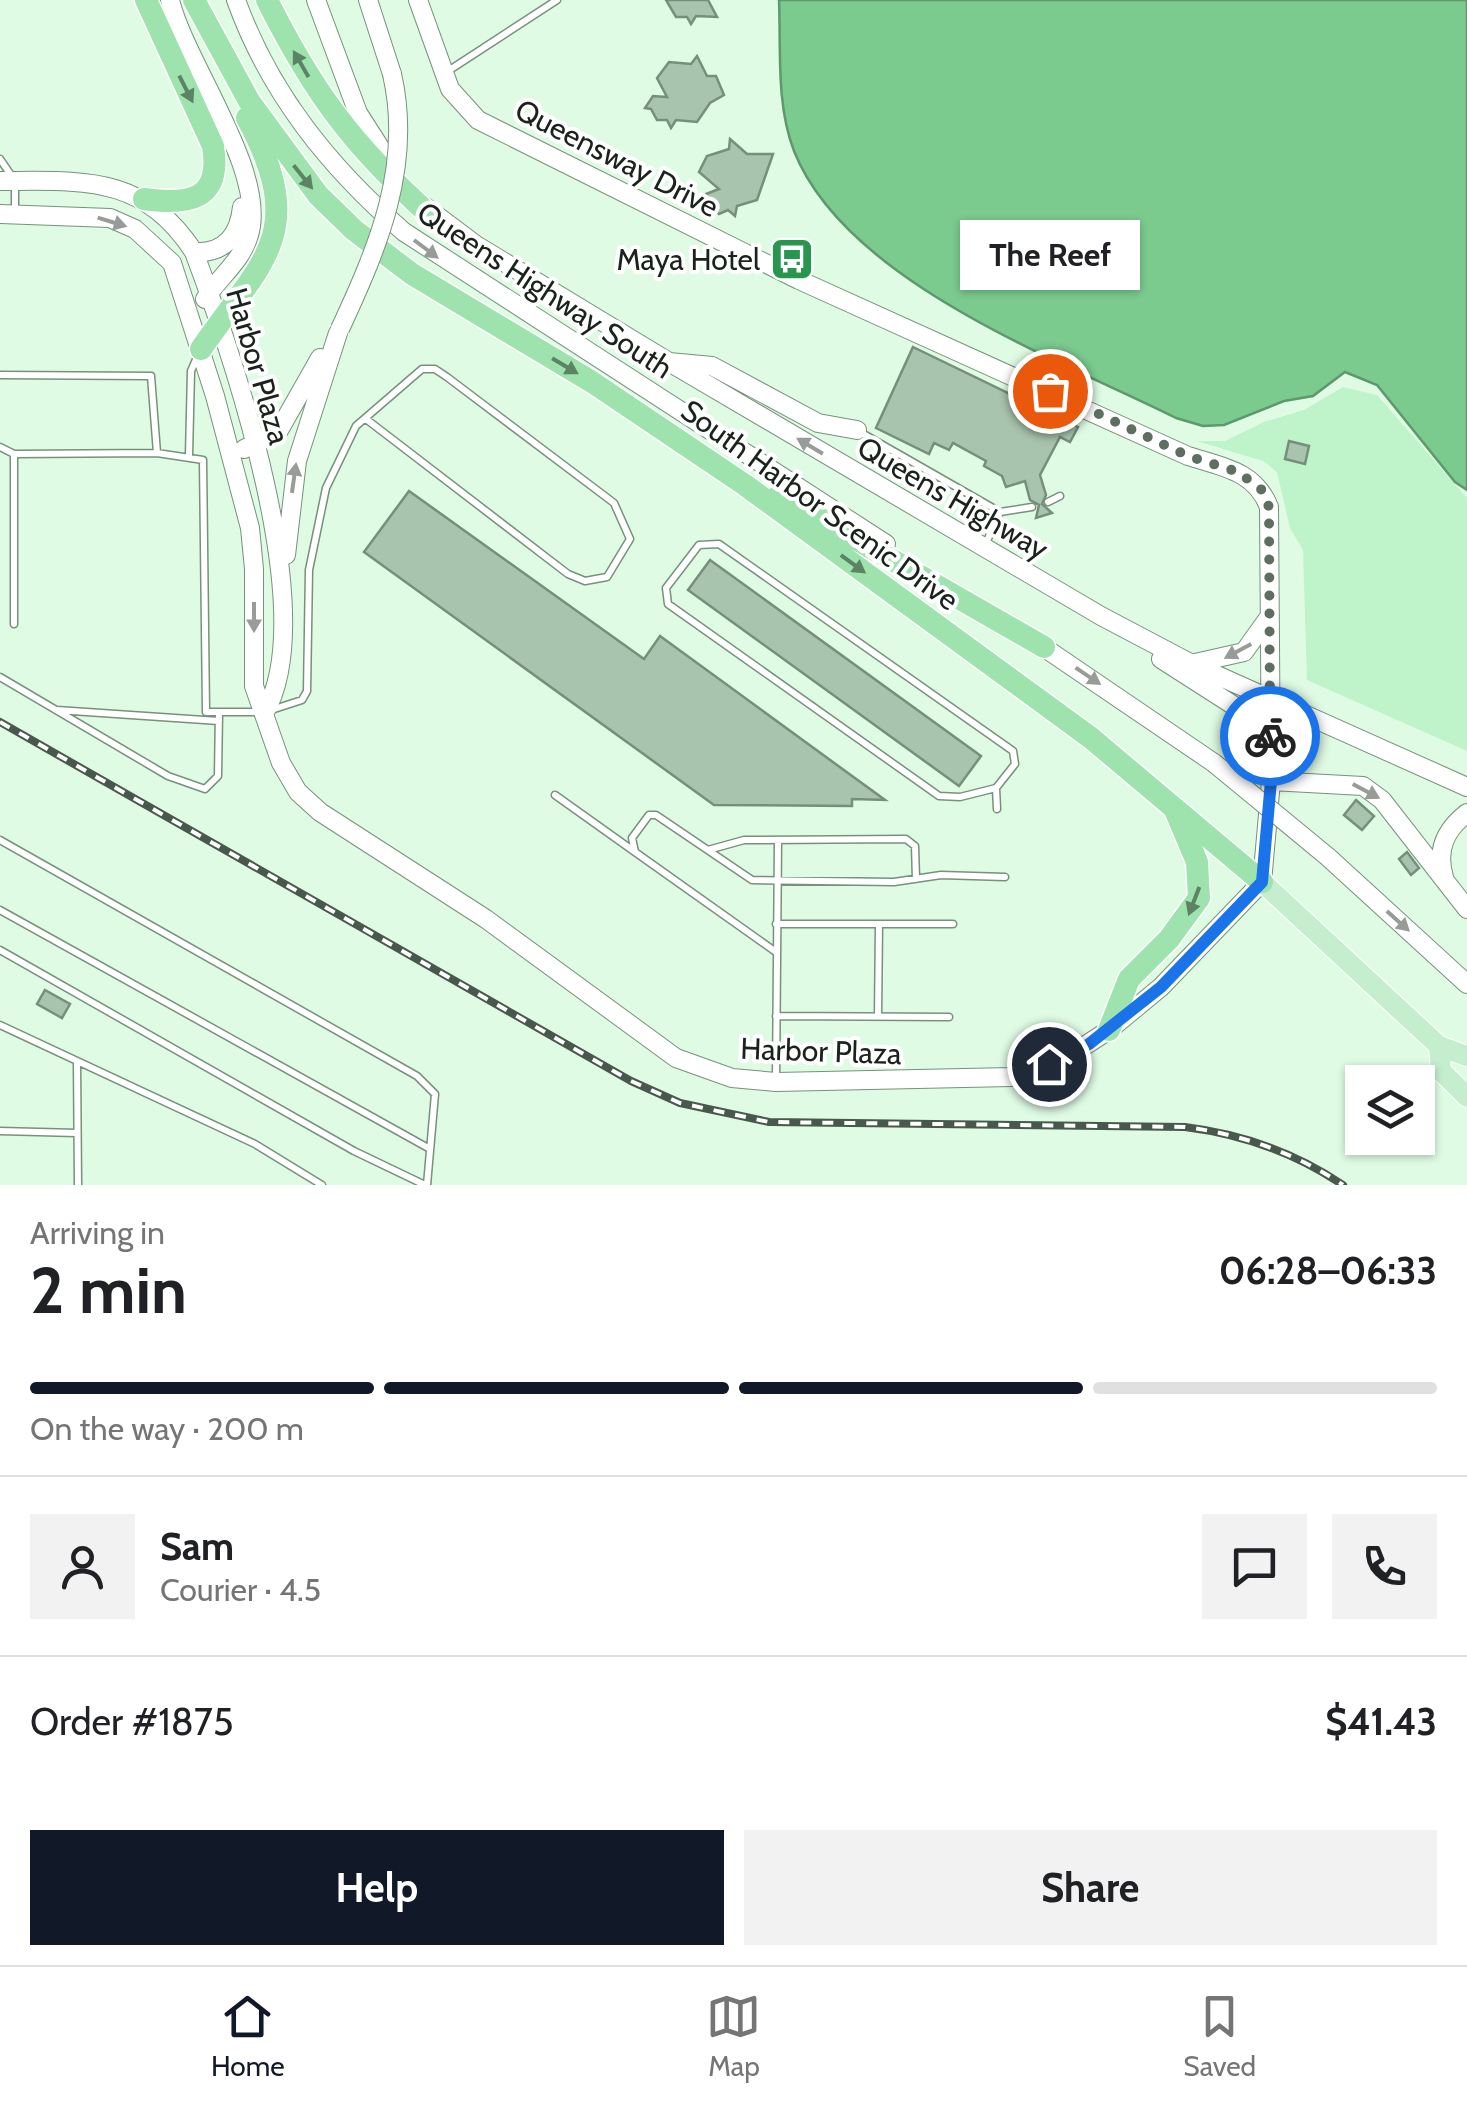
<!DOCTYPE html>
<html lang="en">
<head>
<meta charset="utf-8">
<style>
	body { margin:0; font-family:Cabin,sans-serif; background:#f2f2f2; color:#202124; height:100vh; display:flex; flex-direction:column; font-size:38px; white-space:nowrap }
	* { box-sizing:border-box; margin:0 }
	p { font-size:32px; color:#757577 }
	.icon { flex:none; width:55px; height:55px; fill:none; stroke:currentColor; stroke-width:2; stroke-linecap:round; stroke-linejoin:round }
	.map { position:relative; height:1185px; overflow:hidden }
	.details { display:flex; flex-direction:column; background:#fff; flex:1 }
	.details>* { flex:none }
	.buttons { position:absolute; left:1345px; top:1065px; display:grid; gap:20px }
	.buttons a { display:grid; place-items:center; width:90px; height:90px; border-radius:0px; background:#fff; box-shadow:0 2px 8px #0004; font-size:50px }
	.pin { position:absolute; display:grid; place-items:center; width:85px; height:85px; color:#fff; margin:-42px; border:5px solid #fff; border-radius:50%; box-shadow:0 2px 10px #0007 }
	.courier { position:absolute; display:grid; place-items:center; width:100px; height:100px; margin:-50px; border:8px solid #1a73e8; border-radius:50%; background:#fff; color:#222; box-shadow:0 2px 12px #0007 }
	.bubble { position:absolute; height:70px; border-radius:0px; background:#fff; box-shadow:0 2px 8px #0004; font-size:32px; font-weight:700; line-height:70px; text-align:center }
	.headline em { font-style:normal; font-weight:700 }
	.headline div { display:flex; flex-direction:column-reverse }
	.headline { display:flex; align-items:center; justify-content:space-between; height:170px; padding:0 30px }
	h1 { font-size:65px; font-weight:700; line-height:75px }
	.bar { display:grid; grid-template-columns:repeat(4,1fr); gap:15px 10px; align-content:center; height:120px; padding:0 30px }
	.bar i { height:12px; border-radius:8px; background:#e0e0e0 }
	.bar .current { background:#111827 }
	.bar p { grid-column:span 4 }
	.line { display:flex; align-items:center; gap:25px; padding:0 30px; border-top:2px solid #e0e0e0 }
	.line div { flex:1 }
	.round { display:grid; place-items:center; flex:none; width:105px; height:105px; border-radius:0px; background:#f2f2f2 }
	.cta { display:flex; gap:20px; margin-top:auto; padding:20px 30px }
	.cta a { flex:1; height:115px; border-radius:0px; background:#111827; color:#fff; font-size:40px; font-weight:700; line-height:115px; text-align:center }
	.cta a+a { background:#f2f2f2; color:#202124 }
	.dock { display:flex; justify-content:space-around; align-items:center; height:140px; border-top:2px solid #e0e0e0; background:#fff; font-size:28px; color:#757577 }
	.dock a { display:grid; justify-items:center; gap:5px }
	.dock .current { color:#111827 }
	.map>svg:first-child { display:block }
	.green { fill:#bff3c9 }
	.water { fill:#7bca8e; stroke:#5e986c; stroke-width:2.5 }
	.building { fill:#a9c4ae; stroke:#758f7a; stroke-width:2.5 }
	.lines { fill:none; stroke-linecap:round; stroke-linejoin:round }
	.lane-casing { stroke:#77917c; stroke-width:9 }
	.secondary-casing { stroke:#77917c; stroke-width:20 }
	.primary-casing { stroke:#fff; stroke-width:22 }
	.highway-casing { stroke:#fff; stroke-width:25 }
	.lane { stroke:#fff; stroke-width:6 }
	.secondary { stroke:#fff; stroke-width:18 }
	.primary { stroke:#c5eece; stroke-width:20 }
	.highway { stroke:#9ee3ad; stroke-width:22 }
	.rail-casing { stroke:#49584c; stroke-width:8 }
	.rail { stroke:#fff; stroke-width:4; stroke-dasharray:11; stroke-linecap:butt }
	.secondary-bridge-casing { stroke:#77917c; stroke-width:20; stroke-linecap:butt }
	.secondary-bridge { stroke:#fff; stroke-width:18 }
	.oneway { fill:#5c8364 }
	.oneway2 { fill:#989c98 }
	.done { stroke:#5e6f61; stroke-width:10; stroke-dasharray:0 18 }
	.route { stroke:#1a73e8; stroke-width:12 }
	.labels { text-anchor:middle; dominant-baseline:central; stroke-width:8; stroke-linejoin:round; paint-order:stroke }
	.street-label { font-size:30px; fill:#19231b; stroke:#fff }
	.poi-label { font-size:30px; fill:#19231b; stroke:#fff; text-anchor:end }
</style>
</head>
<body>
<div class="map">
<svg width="1467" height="1185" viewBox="0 0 1467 1185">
	<rect width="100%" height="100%" fill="#dffbe4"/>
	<!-- green -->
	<path class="green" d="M1343,387l34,8 90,103v253l-160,-71 -4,-130 -13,-22 -13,-56 -14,-11 -66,-20h28l39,-19 40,-12z"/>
	<!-- water -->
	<path class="water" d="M779,0h688v490l-12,-8 -78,-97 -32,-13 -32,24 -29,5 -60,24 -21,1 -27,-8c-118,-59 -330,-136 -382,-267 -18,-46 -13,-102 -15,-151z"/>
	<!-- building -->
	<path class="building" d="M666,0h42l9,17 -21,-1 -5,8 -4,-7h-11z
		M697,56l10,20h9l8,19 -14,8 -13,19 -21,-2 -5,8 -4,-8h-10l-6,-11 -6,-1 8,-12 14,1 -10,-19 12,-16 22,2z
		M730,139l17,15h26l-16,46 -20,6 -2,10 -7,-6 -9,4 -15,-13 2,-7 13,-5 -20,-17 8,-16 22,-7z
		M913,347l165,80 -8,15 -10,-5 -20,38 6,20 -4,9 10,9 -16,5 3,-13 -9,-5 -5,-19 -19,6 -4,-11 -18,-10 2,-5 -33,-18 -4,7 -15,-7 -5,11 -53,-26z
		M1289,441l20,5 -4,18 -20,-5z
		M409,491l235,168 16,-23 225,164 -33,-1v7l-138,-1 -350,-253z
		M710,560l271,196 -22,30 -271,-196z
		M1356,800l18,16 -12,14 -18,-15z
		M1407,852l12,16 -8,7 -12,-16z
		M45,990l25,14 -8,14 -25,-14z"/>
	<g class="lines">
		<!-- lane casing -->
		<g class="lane-casing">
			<path id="lane" d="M445,73l112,-73
				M0,159l15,22v32
				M0,375l151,1 6,77
				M860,432l140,80 32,-5
				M0,447l14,7 143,-1 46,7 3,252h59l37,-12 5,-9 2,-121 17,-82 30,-62 66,-57h13l12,8 167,126 16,36 -23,38 -22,4 -17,-7 -202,-155
				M189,455l2,-84 7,-16
				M1048,502l12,-6
				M986,543l14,-31
				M14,624v-170
				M0,677l168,99 37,13 13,-13 1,-64
				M57,710l162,11
				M996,788l-36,9 -21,-1 -271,-192 -2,-16 33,-43 20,-1 294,207 2,13 -19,24 1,21
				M555,795l80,57
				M0,840l417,236 18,18 -8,91
				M708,850l36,-10 162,-1 9,7 1,33
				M0,910l430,239
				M776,924h177
				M0,950l354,201 71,34
				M776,952l-141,-100 -3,-14 17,-23h7l96,65 142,2 47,-7 64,2
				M776,1016l173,1
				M878,1016l1,-92
				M0,1025l255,119 67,41
				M77,1061l1,124
				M776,1081l2,-241
				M0,1131l77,2"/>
		</g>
		<!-- secondary casing -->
		<g class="secondary-casing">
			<path id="secondary" d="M170,0c15,63 98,172 79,235 -7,26 -30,42 -44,64
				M236,0c34,94 94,168 168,232l482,312
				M316,0l42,113 34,53
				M368,0l24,74
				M0,181c83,0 143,-7 194,71 39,104 127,361 71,460
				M424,206l52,39 193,117 432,254 91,48 275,123
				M0,214l110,4 25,11 37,34 43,133 35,132 4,41v117l27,77 17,29 22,20 166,107 190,139 56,20 44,4 235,-5 58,-21 40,-26 52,-43 101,-105 9,-101 -2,-274c-14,-36 -46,-40 -81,-51l-389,-176 -321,-160 -28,-31 -32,-89
				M194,252c30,2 45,-16 48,-45
				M669,362l43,4 106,57 39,7
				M244,449l34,-17 42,-74
				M286,555l11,-94 41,-128
				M1033,640l181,123
				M1161,659l78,50 31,28
				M1195,663l49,-11 25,-35
				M1271,781l92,5 19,14 85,109
				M1328,857l139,127
				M1444,877c-8,-27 1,-47 23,-64"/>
		</g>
		<!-- primary casing -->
		<g class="primary-casing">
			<path id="primary" d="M1262,882l177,164 28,10
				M1439,1046l2,25 26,26"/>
		</g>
		<!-- highway casing -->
		<g class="highway-casing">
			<path id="highway" d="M194,0l55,101 69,94 36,35 58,44 180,108 153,103 346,253 171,144
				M267,0c47,94 87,147 165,217
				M144,199c44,6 78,2 69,-53l-67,-146
				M201,349c62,-90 108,-115 46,-231
				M779,495l265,152
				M1109,1030l20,-51 40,-40 30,-41 -2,-36 -22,-52"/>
		</g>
		<!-- lane -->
		<use href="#lane" class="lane"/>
		<!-- secondary -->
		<use href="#secondary" class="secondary"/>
		<!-- primary -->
		<use href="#primary" class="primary"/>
		<!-- highway -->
		<use href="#highway" class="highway"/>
		<!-- rail casing -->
		<g class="rail-casing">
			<path id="rail" d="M0,722l631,359 49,22 89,19 416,5c56,7 111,26 158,58"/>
		</g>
		<!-- rail -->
		<use href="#rail" class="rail"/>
		<!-- secondary-bridge casing -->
		<g class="secondary-bridge-casing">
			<path id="secondary-bridge" d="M340,329c38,-82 73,-163 52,-255
				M1214,763l114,94"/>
		</g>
		<!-- secondary-bridge -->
		<use href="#secondary-bridge" class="secondary-bridge"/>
	</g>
	<!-- one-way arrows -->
	<defs><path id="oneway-solid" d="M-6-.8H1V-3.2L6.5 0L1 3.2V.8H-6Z" transform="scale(2.5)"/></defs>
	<g class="oneway">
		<use href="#oneway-solid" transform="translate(301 64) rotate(-120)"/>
		<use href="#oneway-solid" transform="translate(186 89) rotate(63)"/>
		<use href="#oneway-solid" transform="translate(303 177) rotate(51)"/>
		<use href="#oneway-solid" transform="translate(565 366) rotate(31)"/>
		<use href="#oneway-solid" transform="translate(853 564) rotate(36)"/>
		<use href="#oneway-solid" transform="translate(1194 901) rotate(111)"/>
	</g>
	<g class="oneway2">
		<use href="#oneway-solid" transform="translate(112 222) rotate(17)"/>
		<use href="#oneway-solid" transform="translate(426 249) rotate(37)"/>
		<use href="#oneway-solid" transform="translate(810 446) rotate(-149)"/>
		<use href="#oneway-solid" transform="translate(294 478) rotate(-82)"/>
		<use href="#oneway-solid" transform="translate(254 617) rotate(90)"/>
		<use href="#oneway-solid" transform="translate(1238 651) rotate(152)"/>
		<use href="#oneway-solid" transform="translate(1088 676) rotate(34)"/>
		<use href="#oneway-solid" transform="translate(1366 791) rotate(28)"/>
		<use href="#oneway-solid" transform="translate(1398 921) rotate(42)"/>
	</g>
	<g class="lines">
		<!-- done -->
		<path class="done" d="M1050,391l138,65 50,16 24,18 7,17 1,229"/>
		<!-- route -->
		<path class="route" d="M1049,1064l40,-20 72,-57 101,-105 9,-101 -1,-45"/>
	</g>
	<!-- icons -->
	<defs>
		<g id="bus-square" transform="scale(2.25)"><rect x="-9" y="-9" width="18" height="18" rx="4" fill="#29964f" stroke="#fff"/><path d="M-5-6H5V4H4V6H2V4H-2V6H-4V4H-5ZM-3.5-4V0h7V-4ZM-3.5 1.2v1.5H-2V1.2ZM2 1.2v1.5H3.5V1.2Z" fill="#fff"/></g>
	</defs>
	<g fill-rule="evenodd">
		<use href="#bus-square" x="792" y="259"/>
	</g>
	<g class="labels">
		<!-- street labels -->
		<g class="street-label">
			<text transform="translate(617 158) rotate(27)">Queensway Drive</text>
			<text transform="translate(545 290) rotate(33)">Queens Highway South</text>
			<text transform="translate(258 366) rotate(74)">Harbor Plaza</text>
			<text transform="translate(953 498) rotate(30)">Queens Highway</text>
			<text transform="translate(820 505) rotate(36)">South Harbor Scenic Drive</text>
			<text transform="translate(821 1051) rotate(2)">Harbor Plaza</text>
		</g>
		<!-- poi labels -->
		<g class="poi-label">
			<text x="760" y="259">Maya Hotel</text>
		</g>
	</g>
</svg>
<div class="buttons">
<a><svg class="icon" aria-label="layers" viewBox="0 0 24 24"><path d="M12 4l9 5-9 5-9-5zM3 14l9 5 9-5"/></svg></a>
</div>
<div class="pin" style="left:1050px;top:391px;background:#ea580c"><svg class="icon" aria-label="bag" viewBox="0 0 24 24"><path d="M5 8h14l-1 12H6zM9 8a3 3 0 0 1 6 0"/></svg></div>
<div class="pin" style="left:1049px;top:1064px;background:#1f2937"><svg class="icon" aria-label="home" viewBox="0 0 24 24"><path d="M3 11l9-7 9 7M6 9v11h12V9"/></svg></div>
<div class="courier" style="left:1270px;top:736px"><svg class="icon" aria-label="bike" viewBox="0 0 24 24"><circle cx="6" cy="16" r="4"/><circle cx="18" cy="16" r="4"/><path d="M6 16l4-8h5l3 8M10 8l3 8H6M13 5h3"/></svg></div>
<div class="bubble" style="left:960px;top:220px;width:180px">The Reef</div>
</div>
<section class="details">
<div class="headline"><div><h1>2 min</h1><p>Arriving in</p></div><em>06:28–06:33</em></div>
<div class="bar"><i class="current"></i><i class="current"></i><i class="current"></i><i></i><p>On the way · 200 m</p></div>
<div class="line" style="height:180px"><a class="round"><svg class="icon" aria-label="person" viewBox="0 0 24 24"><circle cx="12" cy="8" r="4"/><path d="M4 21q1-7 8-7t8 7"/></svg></a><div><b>Sam</b><p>Courier · 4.5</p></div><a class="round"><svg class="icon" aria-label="chat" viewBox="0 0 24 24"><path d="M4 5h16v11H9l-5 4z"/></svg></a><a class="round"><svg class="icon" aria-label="phone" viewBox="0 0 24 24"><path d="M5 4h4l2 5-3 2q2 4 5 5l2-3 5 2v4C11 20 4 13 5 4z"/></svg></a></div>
<div class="line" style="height:130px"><div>Order #1875</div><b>$41.43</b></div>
<div class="cta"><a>Help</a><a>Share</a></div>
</section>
<nav class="dock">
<a class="current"><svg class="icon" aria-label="home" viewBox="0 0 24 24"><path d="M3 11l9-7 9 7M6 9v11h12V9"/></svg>Home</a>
<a><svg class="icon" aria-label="map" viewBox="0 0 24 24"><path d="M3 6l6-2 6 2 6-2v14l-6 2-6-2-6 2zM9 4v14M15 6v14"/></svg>Map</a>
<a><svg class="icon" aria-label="saved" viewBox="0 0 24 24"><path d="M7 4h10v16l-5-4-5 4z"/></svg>Saved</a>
</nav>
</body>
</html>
